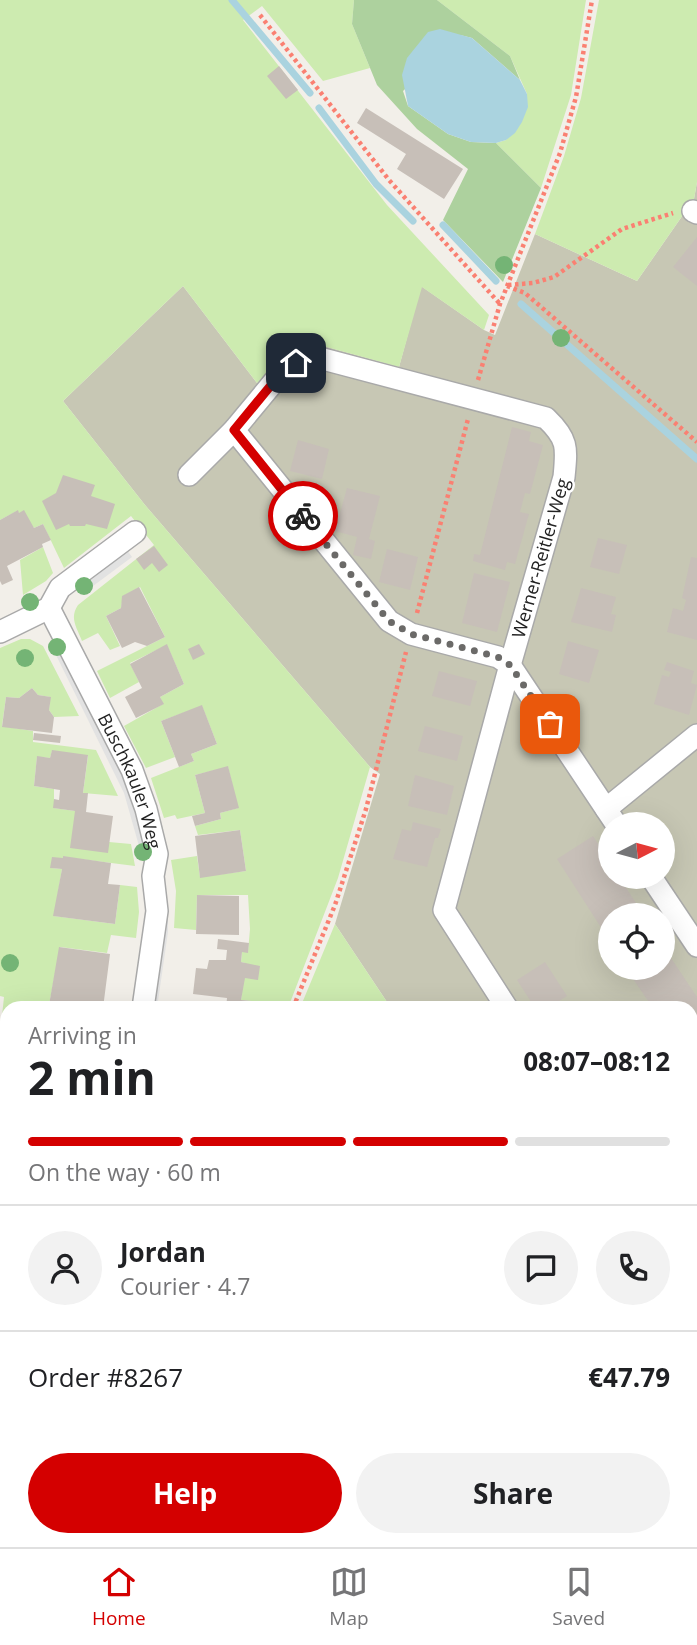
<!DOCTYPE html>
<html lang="en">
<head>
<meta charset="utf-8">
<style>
	body { margin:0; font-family:"Open Sans",sans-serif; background:#f2f2f2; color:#202124; height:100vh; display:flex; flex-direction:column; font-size:26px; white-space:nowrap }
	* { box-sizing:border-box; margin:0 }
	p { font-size:23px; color:#757577 }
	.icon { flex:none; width:38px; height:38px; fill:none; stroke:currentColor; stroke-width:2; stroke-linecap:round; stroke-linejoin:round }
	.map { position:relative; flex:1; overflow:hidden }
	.panel { position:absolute; left:0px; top:1001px; width:698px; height:546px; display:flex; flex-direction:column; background:#fff; border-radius:21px 21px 0 0; box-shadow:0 7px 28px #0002 }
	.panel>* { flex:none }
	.needle { width:46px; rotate:84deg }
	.fabs { position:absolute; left:598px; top:812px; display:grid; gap:14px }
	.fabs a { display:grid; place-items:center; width:77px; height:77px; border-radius:50%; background:#fff; box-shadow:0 7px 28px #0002; font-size:35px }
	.pin { position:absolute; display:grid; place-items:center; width:60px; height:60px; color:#fff; margin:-30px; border-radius:14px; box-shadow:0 4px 10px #0006 }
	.courier { position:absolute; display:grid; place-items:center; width:70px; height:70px; margin:-35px; border:5px solid #d40000; border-radius:50%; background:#fff; color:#222; box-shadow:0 2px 9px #0007 }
	.head em { font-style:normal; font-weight:700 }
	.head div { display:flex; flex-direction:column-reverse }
	.head { display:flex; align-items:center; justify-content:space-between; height:119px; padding:0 28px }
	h1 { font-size:46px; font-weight:700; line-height:52px }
	.bar { display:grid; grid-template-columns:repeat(4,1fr); gap:10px 7px; align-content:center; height:84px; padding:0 28px }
	.bar i { height:9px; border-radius:5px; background:#e0e0e0 }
	.bar .on { background:#d40000 }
	.bar p { grid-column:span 4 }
	.line { display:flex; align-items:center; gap:18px; padding:0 28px; border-top:2px solid #e0e0e0 }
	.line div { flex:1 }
	.round { display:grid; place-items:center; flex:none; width:74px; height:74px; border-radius:37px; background:#f2f2f2 }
	.cta { display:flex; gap:14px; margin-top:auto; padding:14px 28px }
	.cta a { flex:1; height:80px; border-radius:42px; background:#d40000; color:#fff; font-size:28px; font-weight:700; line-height:80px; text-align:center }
	.cta a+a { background:#f2f2f2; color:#202124 }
	.dock { display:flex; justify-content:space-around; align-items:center; height:98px; border-top:2px solid #e0e0e0; background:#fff; font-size:19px; color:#757577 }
	.dock a { display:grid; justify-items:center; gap:4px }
	.dock .on { color:#d40000 }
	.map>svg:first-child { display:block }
	.construction { fill:#c7c7b4; fill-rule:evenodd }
	.grass { fill:#cdebb0 }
	.forest { fill:#add19e }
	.parking { fill:#e2e2e2 }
	.water { fill:#aad3df }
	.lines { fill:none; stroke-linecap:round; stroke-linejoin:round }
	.stream { stroke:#aad3df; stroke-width:7 }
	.building { fill:#c7bfb8 }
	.minor-casing { stroke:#a9a9a9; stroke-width:24 }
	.path { stroke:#fa8072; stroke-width:4.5; stroke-dasharray:3.5 3.5; stroke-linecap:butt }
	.minor { stroke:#fff; stroke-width:21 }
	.tree { fill:#74b475 }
	.done { stroke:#6b6a68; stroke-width:7; stroke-dasharray:0 12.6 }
	.route { stroke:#d40000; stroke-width:9 }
	.labels { text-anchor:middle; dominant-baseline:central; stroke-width:5; stroke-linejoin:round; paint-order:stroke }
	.street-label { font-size:18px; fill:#222; stroke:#fff }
</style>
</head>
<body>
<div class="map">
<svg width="697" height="1547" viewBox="0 0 697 1547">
	<rect width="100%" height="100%" fill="#f2efe9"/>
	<!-- construction -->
	<path class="construction" d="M697,182v992l-6,4v-170h-300l-56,-84 45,-150 -10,-7 -225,-262 -82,-104 120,-115 74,97 39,-33 28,-4 75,21 22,-81 63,44 11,5 40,-101 102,47 57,-82zM611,824h52v53h-52zM611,915h52v53h-52z
		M691,1238l6,13v69l-6,3z"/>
	<!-- grass -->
	<path class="grass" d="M0,0h354l-2,24 18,44 -47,13 -61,-75 -19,14 144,185 102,110 -5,15 -62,-43 -23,80 -76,-21 -27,4 -39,33 -74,-97 -120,115 82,104 225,262 -32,111 -50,130h-37l1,-7 -11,-1 4,-37 -4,-1 1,-10h6l2,-23 -2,-34h-51l-1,35 -22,-2 2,-37 -5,-31 26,-4 3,21 46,-6 -6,-41 -42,5 -3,-9 26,-7 -1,-6 18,-5 -10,-41 -33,8 10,38 -28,6 -2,-4 -11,3 -13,-40 43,-17 -3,-7 26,-10 -15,-38 -41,15 14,36 -29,11 -22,-42 39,-22 -3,-7 24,-13 -17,-39 -37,18 9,19 -29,16 -13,-27 68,-34 -25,-50 -17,9 -2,12 -15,8 14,30 -10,4 -12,-17 -16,8c-5,-13 -13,-23 -4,-36l76,-60 -23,-29 -67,52 -21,-44 -9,4 -17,-17 -17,9z
		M437,0h149l-15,95 -30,93 -45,-45 10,-3 21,-46 -17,-38z
		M599,0h98v182l-3,17 -57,82 -102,-47 29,-78 17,-58z
		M43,547l10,26 -7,8 -23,14 -3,-35z
		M21,639h9l13,7 36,70 -25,1 -5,-7 1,-13 -12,-2 -6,-7 -13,10 -13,-1 -4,29 31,5v11l63,8 22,46 -35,-3 5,-37 -36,-5 -2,7 -13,-1 -3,29 20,3v19l21,3 34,31 22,2 4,22 -71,-9 -13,11 11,1 -8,47 61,8 5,-39 17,2 2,25 -3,26 -25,-3 -4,18 -47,-6 -11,58 21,3h-63v28l-7,-1 4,-38 -4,-1v-348z
		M335,924l56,84h-91z
		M0,1066l7,1v473h39l1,7h-47z
		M697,1174v76l-6,-12v-60z
		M697,1320v197l-4,-9 2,-11 -4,2v-176z
		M691,1529l6,18h-219l-1,-7h214z
		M188,1540h108v6l-107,1z
		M387,1540h50v1l-11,1 -4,3 -35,2z"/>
	<!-- forest -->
	<path class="forest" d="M354,0h83l73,56 10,24 -48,-42 -12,-3 -57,56 5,15 40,28 23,8 25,1 45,45 -38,94 -60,-62 25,-51 -51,-40 -40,-44 -25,-61z"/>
	<!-- parking -->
	<path class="parking" d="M127,550l5,7 -39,29 -4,-6z
		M61,652l69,138 15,54 -6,2 -15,-53 -68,-138z
		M161,904h7v28l-11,76h-6z"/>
	<!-- water -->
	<path class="water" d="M440,29l32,9 48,42 7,14 1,13 -6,15 -7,11 -9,7 -10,3 -25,-1 -23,-8 -40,-28 -6,-31 5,-17 21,-26z"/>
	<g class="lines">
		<!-- stream -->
		<path class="stream" d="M232,0l78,93
			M319,108l57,76 37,37
			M443,225l53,56
			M521,304l176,155"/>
	</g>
	<!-- building -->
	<path class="building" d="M279,66l19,24 -12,9 -19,-23z
		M366,108l97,61 -19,30 -47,-30 9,-15 -49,-31z
		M697,237v49l-24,-19z
		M512,427l19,5 -2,9 14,4 -13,49 -5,-1 -5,19 9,2 -14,50 -8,-2 -2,8 -32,-9 1,-7 6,1z
		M298,440l31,9 -7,30 -32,-8z
		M63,475l32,10 -4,11 24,8 -8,25 -21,-5 -1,2h-15l-1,-2 -13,6 -14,-29 14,-8z
		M347,488l33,8 -11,43 6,2 -4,18 -18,-4 4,-18 -22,-6z
		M18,510l1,3 5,-3 10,18 9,-4 8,16 -9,4 1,3 -36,19 6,14 -11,5 -2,-4v-61z
		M598,538l29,7 -8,29 -29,-7z
		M154,546l14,19 -9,7 -7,-9 -8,7 -8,-11z
		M387,549l31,8 -8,33 -31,-8z
		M691,557l6,1v82l-30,-8 6,-24 10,3 3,-11 -4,-2z
		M474,573l36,9 -13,50 -35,-9z
		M139,587l26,50 -18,9 -12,-4 -13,6 -16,-32 15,-8 1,-12z
		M581,588l35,9 -5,17 5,1 -4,17 -41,-10z
		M568,641l31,9 -10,33 -30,-9z
		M167,644l17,40 -24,13 4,7 -28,14 -11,-21 17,-9 -12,-24z
		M199,644l6,10 -12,6 -5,-11z
		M667,662l27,9 -3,12 6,2 -8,30 -35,-11 8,-29 7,2 2,-5 -7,-2z
		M439,671l38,10 -7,25 -38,-10z
		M32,688l6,7 13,2 -2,13 5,7 -2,16 -50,-6 4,-30 13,1z
		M202,705l15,39 -26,10 3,7 -15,6 -18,-46z
		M425,726l38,10 -6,25 -39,-10z
		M34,733l27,3 -1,7 -27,-3z
		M52,750l36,5 -5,38h5l-2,19 27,4 -5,37 -38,-5 5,-37 -22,-3 1,-9 5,1 1,-10 -26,-4 3,-30 13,2z
		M228,766l11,42 -19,5 1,6 -26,7 -3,-10 13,-3 -10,-38z
		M415,775l39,11 -7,29 -39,-9z
		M413,822l28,7 -3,9h-3l-8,29 -34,-8 9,-30 9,2z
		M240,830l6,41 -46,7 -5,-42z
		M593,836l18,28v13h8l25,38h-33v28l-54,-84z
		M63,856l48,7 -3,21 12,1 -5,39 -62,-8 9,-47 -12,-1 2,-11 11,1z
		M197,895l42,1v39l-43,-1z
		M218,939l31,4 -1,10 -6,-1 -1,10 19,4 -2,14 -13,-2 -4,22 11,1 -1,7h-25l1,-10 -34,-4 3,-26 11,1 2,-9h17l1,-10 -10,-1z
		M59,947l51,7 -7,54 -54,-3z
		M667,952l30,45v29l-6,4v-22h-38l-22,-32 13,-8h19v-13z
		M545,962l22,34 -19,12h-13l-18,-28z
		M693,1086l4,6v40l-6,4z
		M697,1441v45l-6,3v-45z
		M46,1540h34v7h-33z
		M147,1540h41l1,7h-41z
		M296,1540h35v2l-35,4z
		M452,1540h25l1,7h-25z"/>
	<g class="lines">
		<!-- minor casing -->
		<g class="minor-casing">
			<g id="minor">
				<path d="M693,211l4,2"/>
				<path d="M234,430l155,191 22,13 87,23 12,8 106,159"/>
				<path d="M189,475l45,-45 48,-58 14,-9 13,-4h14l223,59c22,21 21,29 18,59l-54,188 -66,245 63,98"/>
				<path id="s1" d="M49,608l83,162 14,39 11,45 -4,22 4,35 -14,97"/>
				<path d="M0,632l49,-24 11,-20 75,-56"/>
				<path d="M606,809l91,-74"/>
				<path d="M651,877l46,69"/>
				<path d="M0,1053l7,1"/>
				<path d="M691,1158l6,-4"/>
				<path d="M119,1540l1,7"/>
				<path d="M375,1540l1,7"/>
			</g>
		</g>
		<!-- path -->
		<path class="path" d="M260,15l129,165 111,124
			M508,285l25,-2 21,-6 68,-48 51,-16
			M507,286l18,7 172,149
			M478,380l22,-76 60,-151 16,-56 16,-97
			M417,613l51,-194
			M293,1008l42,-103 31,-96 40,-157"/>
		<!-- minor -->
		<use href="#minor" class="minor"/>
	</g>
	<!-- trees -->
	<g class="tree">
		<circle cx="504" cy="265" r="9"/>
		<circle cx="561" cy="338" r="9"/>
		<circle cx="84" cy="586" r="9"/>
		<circle cx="30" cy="602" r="9"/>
		<circle cx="57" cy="647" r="9"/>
		<circle cx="25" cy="658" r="9"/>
		<circle cx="143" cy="852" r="9"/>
		<circle cx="10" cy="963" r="9"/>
	</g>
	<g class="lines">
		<!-- done -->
		<path class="done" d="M303,516l86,105 22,13 87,23 12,8 40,59"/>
		<!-- route -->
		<path class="route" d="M296,363l-14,9 -48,58 69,86"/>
	</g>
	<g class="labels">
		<!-- street labels -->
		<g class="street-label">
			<text transform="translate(540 558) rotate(-74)">Werner-Reitler-Weg</text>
			<text stroke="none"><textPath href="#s1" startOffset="192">Buschkauler Weg</textPath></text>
		</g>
	</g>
</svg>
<div class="fabs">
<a><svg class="needle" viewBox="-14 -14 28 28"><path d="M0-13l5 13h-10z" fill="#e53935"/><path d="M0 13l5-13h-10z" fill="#757577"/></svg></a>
<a><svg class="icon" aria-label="locate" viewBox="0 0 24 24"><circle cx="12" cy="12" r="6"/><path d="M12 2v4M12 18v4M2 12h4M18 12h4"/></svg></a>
</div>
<div class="pin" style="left:550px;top:724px;background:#ea580c"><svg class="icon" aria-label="bag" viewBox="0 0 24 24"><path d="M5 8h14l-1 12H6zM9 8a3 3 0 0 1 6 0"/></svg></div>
<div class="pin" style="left:296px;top:363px;background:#1f2937"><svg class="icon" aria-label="home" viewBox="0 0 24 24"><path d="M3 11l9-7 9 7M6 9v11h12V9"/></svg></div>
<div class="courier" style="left:303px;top:516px"><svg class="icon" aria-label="bike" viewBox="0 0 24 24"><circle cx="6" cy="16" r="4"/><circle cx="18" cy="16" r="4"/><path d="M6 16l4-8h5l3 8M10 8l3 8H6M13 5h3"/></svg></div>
<section class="panel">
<div class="head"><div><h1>2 min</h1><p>Arriving in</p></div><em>08:07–08:12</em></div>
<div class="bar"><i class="on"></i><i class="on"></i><i class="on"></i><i></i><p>On the way · 60 m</p></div>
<div class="line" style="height:126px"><a class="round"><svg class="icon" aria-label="person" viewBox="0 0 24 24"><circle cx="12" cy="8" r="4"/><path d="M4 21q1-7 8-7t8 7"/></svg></a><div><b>Jordan</b><p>Courier · 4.7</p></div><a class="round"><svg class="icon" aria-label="chat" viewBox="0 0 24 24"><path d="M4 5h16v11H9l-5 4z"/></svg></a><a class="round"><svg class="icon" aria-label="phone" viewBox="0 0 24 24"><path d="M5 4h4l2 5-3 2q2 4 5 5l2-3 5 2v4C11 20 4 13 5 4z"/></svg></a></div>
<div class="line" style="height:91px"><div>Order #8267</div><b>€47.79</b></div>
<div class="cta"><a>Help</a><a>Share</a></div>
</section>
</div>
<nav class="dock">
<a class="on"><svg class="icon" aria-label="home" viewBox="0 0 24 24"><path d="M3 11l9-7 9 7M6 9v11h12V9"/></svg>Home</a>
<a><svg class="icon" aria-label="map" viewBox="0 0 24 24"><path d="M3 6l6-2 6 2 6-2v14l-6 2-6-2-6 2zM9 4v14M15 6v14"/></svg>Map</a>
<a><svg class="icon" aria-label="saved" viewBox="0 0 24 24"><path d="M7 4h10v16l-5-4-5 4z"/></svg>Saved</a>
</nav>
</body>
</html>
